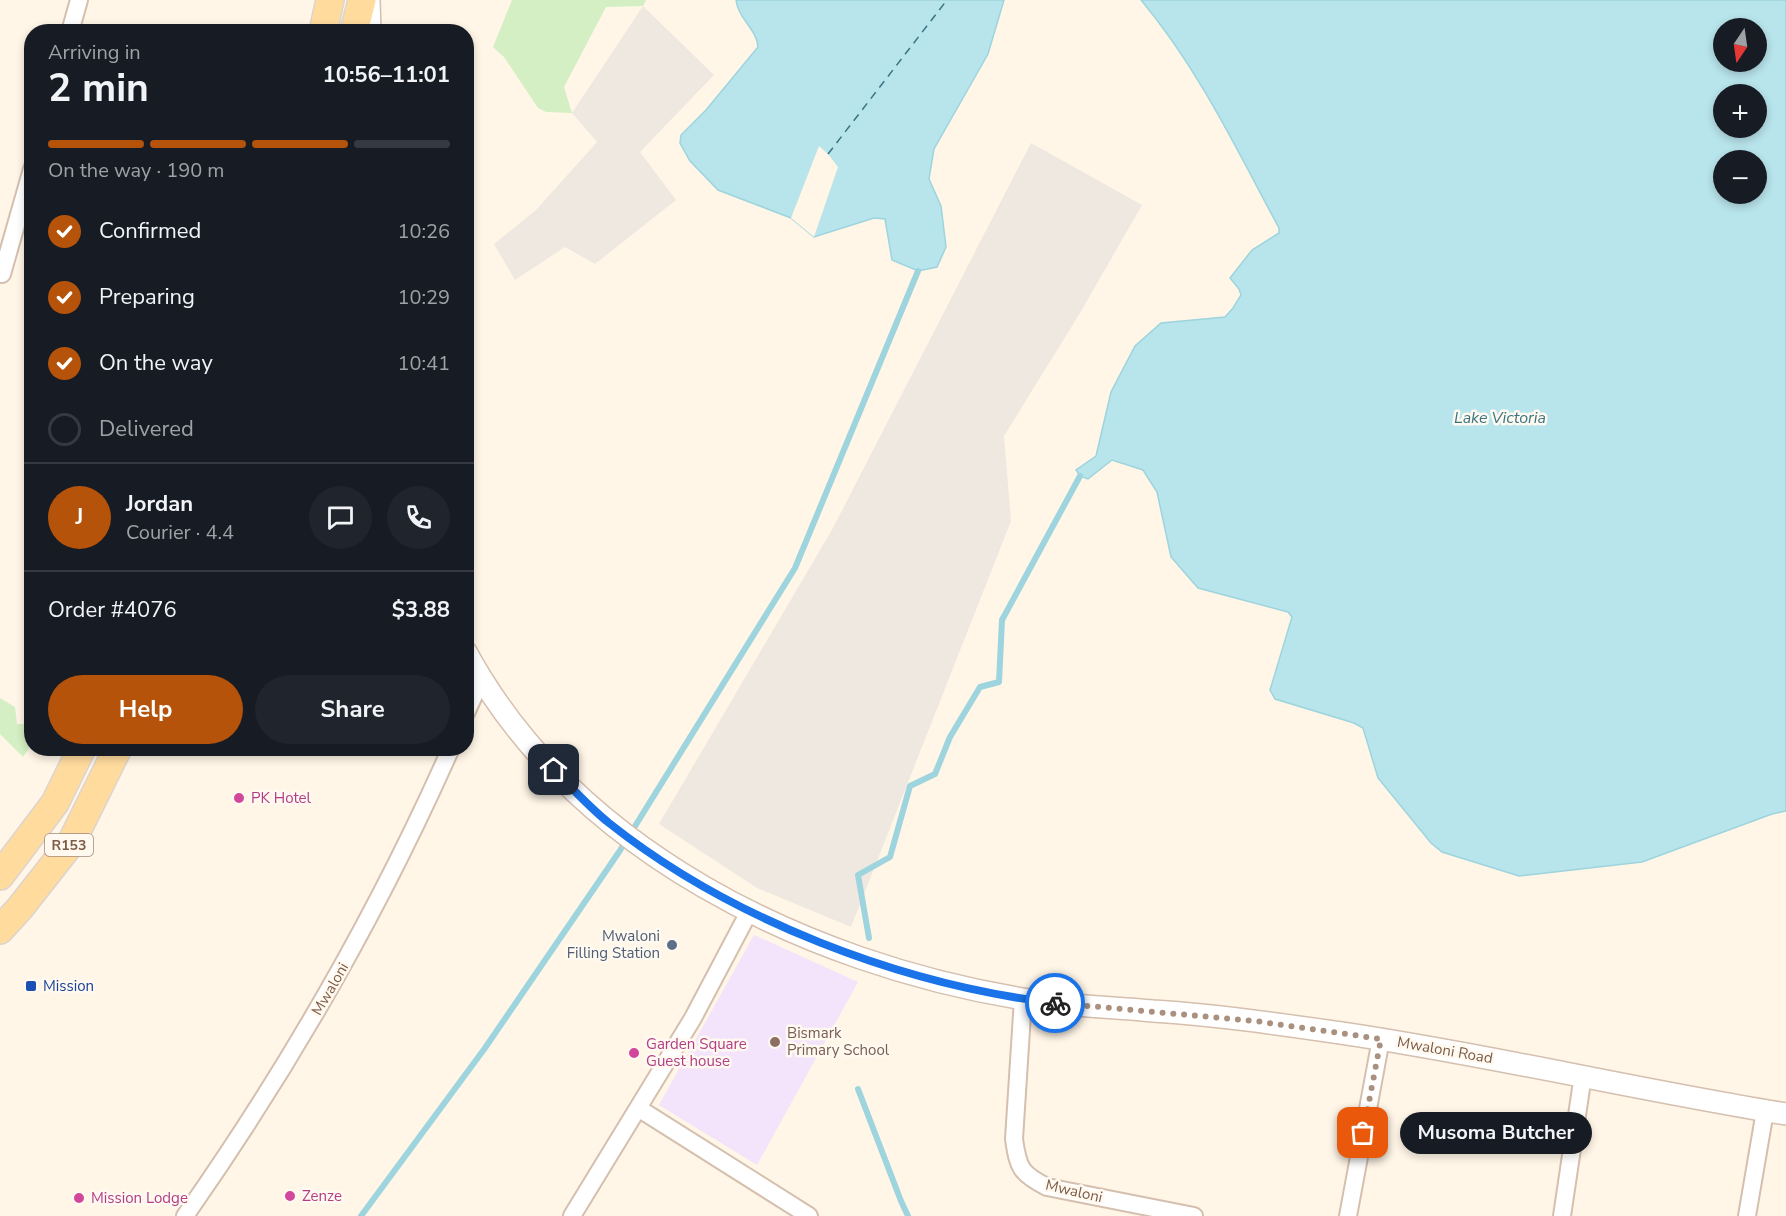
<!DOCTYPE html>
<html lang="en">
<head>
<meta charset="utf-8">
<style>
	body { margin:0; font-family:"Nunito Sans",sans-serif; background:#20242c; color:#f1f3f6; height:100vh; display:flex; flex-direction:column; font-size:22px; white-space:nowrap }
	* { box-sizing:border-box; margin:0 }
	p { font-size:20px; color:#9ea1a6 }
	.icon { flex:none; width:33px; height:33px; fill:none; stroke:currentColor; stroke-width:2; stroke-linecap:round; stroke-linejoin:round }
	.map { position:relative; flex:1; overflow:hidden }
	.details { position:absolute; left:24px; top:24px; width:450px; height:732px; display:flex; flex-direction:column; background:#171b24; border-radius:24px; box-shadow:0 3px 9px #0003 }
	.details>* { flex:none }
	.needle { width:39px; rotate:193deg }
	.fabs { position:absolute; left:1713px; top:18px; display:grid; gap:12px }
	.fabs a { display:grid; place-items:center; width:54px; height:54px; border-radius:50%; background:#171b24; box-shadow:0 3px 9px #0003; font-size:30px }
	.pin { position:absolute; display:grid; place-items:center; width:51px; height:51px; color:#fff; margin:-26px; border-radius:12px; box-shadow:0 3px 9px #0006 }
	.courier { position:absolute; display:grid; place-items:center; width:60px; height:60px; margin:-30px; border:4px solid #1a73e8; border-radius:50%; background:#fff; color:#222; box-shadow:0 2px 8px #0007 }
	.bubble { position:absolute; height:42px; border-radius:21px; background:#171b24; box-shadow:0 3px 9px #0003; font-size:20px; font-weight:700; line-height:42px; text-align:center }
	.summary em { font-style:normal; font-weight:700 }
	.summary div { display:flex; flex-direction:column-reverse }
	.summary { display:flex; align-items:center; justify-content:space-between; height:102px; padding:0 24px }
	h1 { font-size:39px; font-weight:700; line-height:45px }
	.bar { display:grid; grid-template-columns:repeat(4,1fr); gap:9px 6px; align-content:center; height:72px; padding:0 24px }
	.bar i { height:8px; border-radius:4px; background:#363941 }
	.bar .current { background:#b45309 }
	.bar p { grid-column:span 4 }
	.line { display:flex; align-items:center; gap:15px; padding:0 24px; border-top:2px solid #363941 }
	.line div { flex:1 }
	.round { display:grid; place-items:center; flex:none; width:63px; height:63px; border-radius:32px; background:#20242c }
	ol { padding:0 24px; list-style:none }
	li { display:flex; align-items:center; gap:18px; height:66px }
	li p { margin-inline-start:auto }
	li .icon { padding:6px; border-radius:50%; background:#b45309; color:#fff; stroke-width:4 }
	li:last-child { color:#9ea1a6 }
	li i { width:33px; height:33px; border:3px solid #363941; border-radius:50% }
	.action { display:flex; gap:12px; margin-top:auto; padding:12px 24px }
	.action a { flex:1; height:69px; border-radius:36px; background:#b45309; color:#fff; font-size:24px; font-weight:700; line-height:69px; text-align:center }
	.action a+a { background:#20242c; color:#f1f3f6 }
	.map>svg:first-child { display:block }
	.industrial { fill:#efe8e1 }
	.education { fill:#f3e3fb }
	.green { fill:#d4efc3 }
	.water { fill:#b8e4eb; stroke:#9dd4de; stroke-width:1.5; fill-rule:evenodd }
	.pier { fill:#fff6e7 }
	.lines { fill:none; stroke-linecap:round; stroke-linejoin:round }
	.stream { stroke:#9dd4de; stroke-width:6 }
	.ferry { stroke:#397683; stroke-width:1.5; stroke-dasharray:8 6; stroke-linecap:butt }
	.minor-casing { stroke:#d5bfae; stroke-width:20 }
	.tertiary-casing { stroke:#d5bfae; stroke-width:24 }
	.primary-casing { stroke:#ddd4cf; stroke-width:30 }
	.minor { stroke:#fff; stroke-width:16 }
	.tertiary { stroke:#fff; stroke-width:21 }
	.primary { stroke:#ffdb9e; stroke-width:27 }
	.done { stroke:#aa917f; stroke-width:6; stroke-dasharray:0 10.8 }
	.route { stroke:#1a73e8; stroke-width:8 }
	.hotel-dot { fill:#d1479c; stroke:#fff9f0; stroke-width:2 }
	.service-dot { fill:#5c6f8a; stroke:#fff9f0; stroke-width:2 }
	.transit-dot { fill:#1a4fb4; stroke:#fff9f0; stroke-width:2 }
	.education-dot { fill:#8d6e63; stroke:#fff9f0; stroke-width:2 }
	.labels { text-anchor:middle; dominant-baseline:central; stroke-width:5; stroke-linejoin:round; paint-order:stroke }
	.shield { fill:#fff9f0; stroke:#a38a7a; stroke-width:1.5 }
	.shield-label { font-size:14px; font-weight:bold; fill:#7c5b47 }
	.hotel-label { font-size:15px; fill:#b23c85; stroke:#fff9f0; text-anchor:start }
	.service-label { font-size:15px; fill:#4e5e75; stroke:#fff9f0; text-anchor:end }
	.transit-label { font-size:15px; fill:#164399; stroke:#fff9f0; text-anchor:start }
	.street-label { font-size:15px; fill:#7c5b47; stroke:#fff9f0 }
	.education-label { font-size:15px; fill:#785e54; stroke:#fff9f0; text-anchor:start }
	.water-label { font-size:16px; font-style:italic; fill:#397683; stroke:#fff9f0 }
</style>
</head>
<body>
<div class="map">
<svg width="1786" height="1216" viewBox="0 0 1786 1216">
	<rect width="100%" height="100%" fill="#fff6e7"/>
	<!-- industrial -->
	<path class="industrial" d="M643,6l71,69 -74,77 36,48 -81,64 -30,-17 -50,33 -21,-36 42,-34 61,-68 -25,-29z
		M1031,143l111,62 -62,108 -76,123 7,85 -160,406 -94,-39 -98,-64 174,-296z"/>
	<!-- education -->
	<path class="education" d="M754,935l104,47 -101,183 -98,-60z"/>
	<!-- green -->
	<path class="green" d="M512,0h134l-3,6 -37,1 -42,80 8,26 -26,-1 -8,-4 -34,-51 -11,-10z
		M0,698l15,9 2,17h14v21l-8,12 -23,-23z"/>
	<!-- water -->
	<path class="water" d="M736,0h268l-16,54 -54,95 -5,30 12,27 5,41 -9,20 -19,4 -26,-11 -7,-41 -11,-1 -60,19 -23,-19 -73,-28 -28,-29 -10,-18 1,-8 25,-25 52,-63c-1,-18 -20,-28 -22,-47z
		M1141,0h645v811l-14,3 -130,48 -123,14 -77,-24 -11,-9 -53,-65 -15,-50 -9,-5 -79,-24 -5,-9 22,-73 -4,-5 -90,-24 -27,-31 -14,-65 -14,-22 -31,-10 -24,19 -8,-3 -4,-6 20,-14 15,-64 24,-46 26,-23 64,-6 8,-9 8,-13 -2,-6 -9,-11 22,-28 27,-17v-5c-42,-78 -81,-160 -138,-228zM1724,28h32v34h-32zM1724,94h32v34h-32zM1724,160h32v34h-32z"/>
	<!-- pier -->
	<path class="pier" d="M819,146l9,8 10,13 -24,70 -23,-19z"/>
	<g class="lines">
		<!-- stream -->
		<path class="stream" d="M869,938l-11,-63 32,-18 20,-71 25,-12 15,-37 30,-50 19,-5 3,-62 78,-144
			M858,1089l43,112 7,15
			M361,1216l124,-168 134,-196 176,-284 123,-297"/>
		<!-- ferry -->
		<path class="ferry" d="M828,154l119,-154"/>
		<!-- minor casing -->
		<g class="minor-casing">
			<path id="minor" d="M70,32l9,-32
				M2,274l30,-105
				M466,713l15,-33
				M1023,999l-9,140c4,29 7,35 33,48l147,29
				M638,1108l171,108
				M185,1216c103,-147 193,-303 266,-468
				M572,1216l121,-198 56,-106
				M1348,1216l33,-177
				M1562,1216l21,-141
				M1747,1216l18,-105"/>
		</g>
		<!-- tertiary casing -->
		<g class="tertiary-casing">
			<path id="tertiary" d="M369,0l1,32
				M466,652c109,200 340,311 557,347 43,7 87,8 130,12 63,4 126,13 188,22 150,22 296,57 445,81"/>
		</g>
		<!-- primary casing -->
		<g class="primary-casing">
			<path id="primary" d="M323,32l7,-32
				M354,32l8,-32
				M0,876l55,-73 27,-55
				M0,930l20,-22 51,-65 47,-95"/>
		</g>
		<!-- minor -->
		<use href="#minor" class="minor"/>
		<!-- tertiary -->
		<use href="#tertiary" class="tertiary"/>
		<!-- primary -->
		<use href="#primary" class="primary"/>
	</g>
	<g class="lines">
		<!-- done -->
		<path class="done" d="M1055,1003l200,18 126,18 -18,94"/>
		<!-- route -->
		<path class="route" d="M554,770c18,18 35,37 55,53 122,97 293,162 446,180"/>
	</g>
	<!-- markers -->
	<g class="hotel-dot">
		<circle cx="239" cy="798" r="6"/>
		<circle cx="634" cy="1053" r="6"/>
		<circle cx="290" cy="1196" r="6"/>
		<circle cx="79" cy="1198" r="6"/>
	</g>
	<circle class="service-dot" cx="672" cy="945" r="6"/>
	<rect class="transit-dot" x="25" y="980" width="12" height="12" rx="3"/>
	<circle class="education-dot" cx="775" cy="1042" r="6"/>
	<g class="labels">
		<!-- shield labels -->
		<rect class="shield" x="45" y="834" width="48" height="22" rx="4.5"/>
		<g class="shield-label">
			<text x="69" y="845">R153</text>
		</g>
		<!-- hotel labels -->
		<g class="hotel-label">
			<text x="251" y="798">PK Hotel</text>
			<text x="646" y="1044">Garden Square<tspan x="646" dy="17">Guest house</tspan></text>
			<text x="302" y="1196">Zenze</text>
			<text x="91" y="1198">Mission Lodge</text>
		</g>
		<!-- service labels -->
		<g class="service-label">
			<text x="660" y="936">Mwaloni<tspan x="660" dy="17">Filling Station</tspan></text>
		</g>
		<!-- transit labels -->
		<g class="transit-label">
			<text x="43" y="986">Mission</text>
		</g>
		<!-- street labels -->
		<g class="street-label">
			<text transform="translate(330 989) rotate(-60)">Mwaloni</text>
			<text transform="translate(1445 1050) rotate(10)">Mwaloni Road</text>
			<text transform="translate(1074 1191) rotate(13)">Mwaloni</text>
		</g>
		<!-- education labels -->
		<g class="education-label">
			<text x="787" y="1033">Bismark<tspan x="787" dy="17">Primary School</tspan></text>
		</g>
		<!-- water labels -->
		<g class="water-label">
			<text x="1500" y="418">Lake Victoria</text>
		</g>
	</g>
</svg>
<div class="fabs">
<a><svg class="needle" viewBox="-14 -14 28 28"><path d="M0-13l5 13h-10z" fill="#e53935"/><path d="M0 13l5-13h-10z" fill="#9ea1a6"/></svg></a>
<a>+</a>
<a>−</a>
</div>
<div class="pin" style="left:1363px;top:1133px;background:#ea580c"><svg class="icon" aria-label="bag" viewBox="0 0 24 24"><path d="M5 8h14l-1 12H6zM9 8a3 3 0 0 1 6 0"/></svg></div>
<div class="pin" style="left:554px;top:770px;background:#1f2937"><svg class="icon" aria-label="home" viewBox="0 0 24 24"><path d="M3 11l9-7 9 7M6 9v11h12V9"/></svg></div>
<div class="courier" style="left:1055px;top:1003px"><svg class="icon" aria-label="bike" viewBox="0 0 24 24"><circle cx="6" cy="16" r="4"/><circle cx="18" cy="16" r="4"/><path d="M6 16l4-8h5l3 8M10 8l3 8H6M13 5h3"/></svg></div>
<div class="bubble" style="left:1400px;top:1112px;width:192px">Musoma Butcher</div>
<section class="details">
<div class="summary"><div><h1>2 min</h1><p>Arriving in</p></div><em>10:56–11:01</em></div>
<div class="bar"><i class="current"></i><i class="current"></i><i class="current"></i><i></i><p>On the way · 190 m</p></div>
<ol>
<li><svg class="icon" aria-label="check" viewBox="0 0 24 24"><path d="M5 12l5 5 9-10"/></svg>Confirmed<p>10:26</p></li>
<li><svg class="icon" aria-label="check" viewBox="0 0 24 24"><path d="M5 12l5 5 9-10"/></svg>Preparing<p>10:29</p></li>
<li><svg class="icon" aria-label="check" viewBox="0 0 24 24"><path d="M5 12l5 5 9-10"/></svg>On the way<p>10:41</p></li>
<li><i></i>Delivered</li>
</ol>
<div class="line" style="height:108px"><b class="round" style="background:#b45309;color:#fff">J</b><div><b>Jordan</b><p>Courier · 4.4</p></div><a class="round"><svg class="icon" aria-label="chat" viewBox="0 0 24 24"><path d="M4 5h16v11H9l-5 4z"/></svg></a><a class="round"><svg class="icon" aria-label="phone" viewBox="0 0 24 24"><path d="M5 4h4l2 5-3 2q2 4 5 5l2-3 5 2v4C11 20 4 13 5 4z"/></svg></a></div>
<div class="line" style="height:78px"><div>Order #4076</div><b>$3.88</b></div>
<div class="action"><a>Help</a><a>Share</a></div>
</section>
</div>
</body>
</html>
